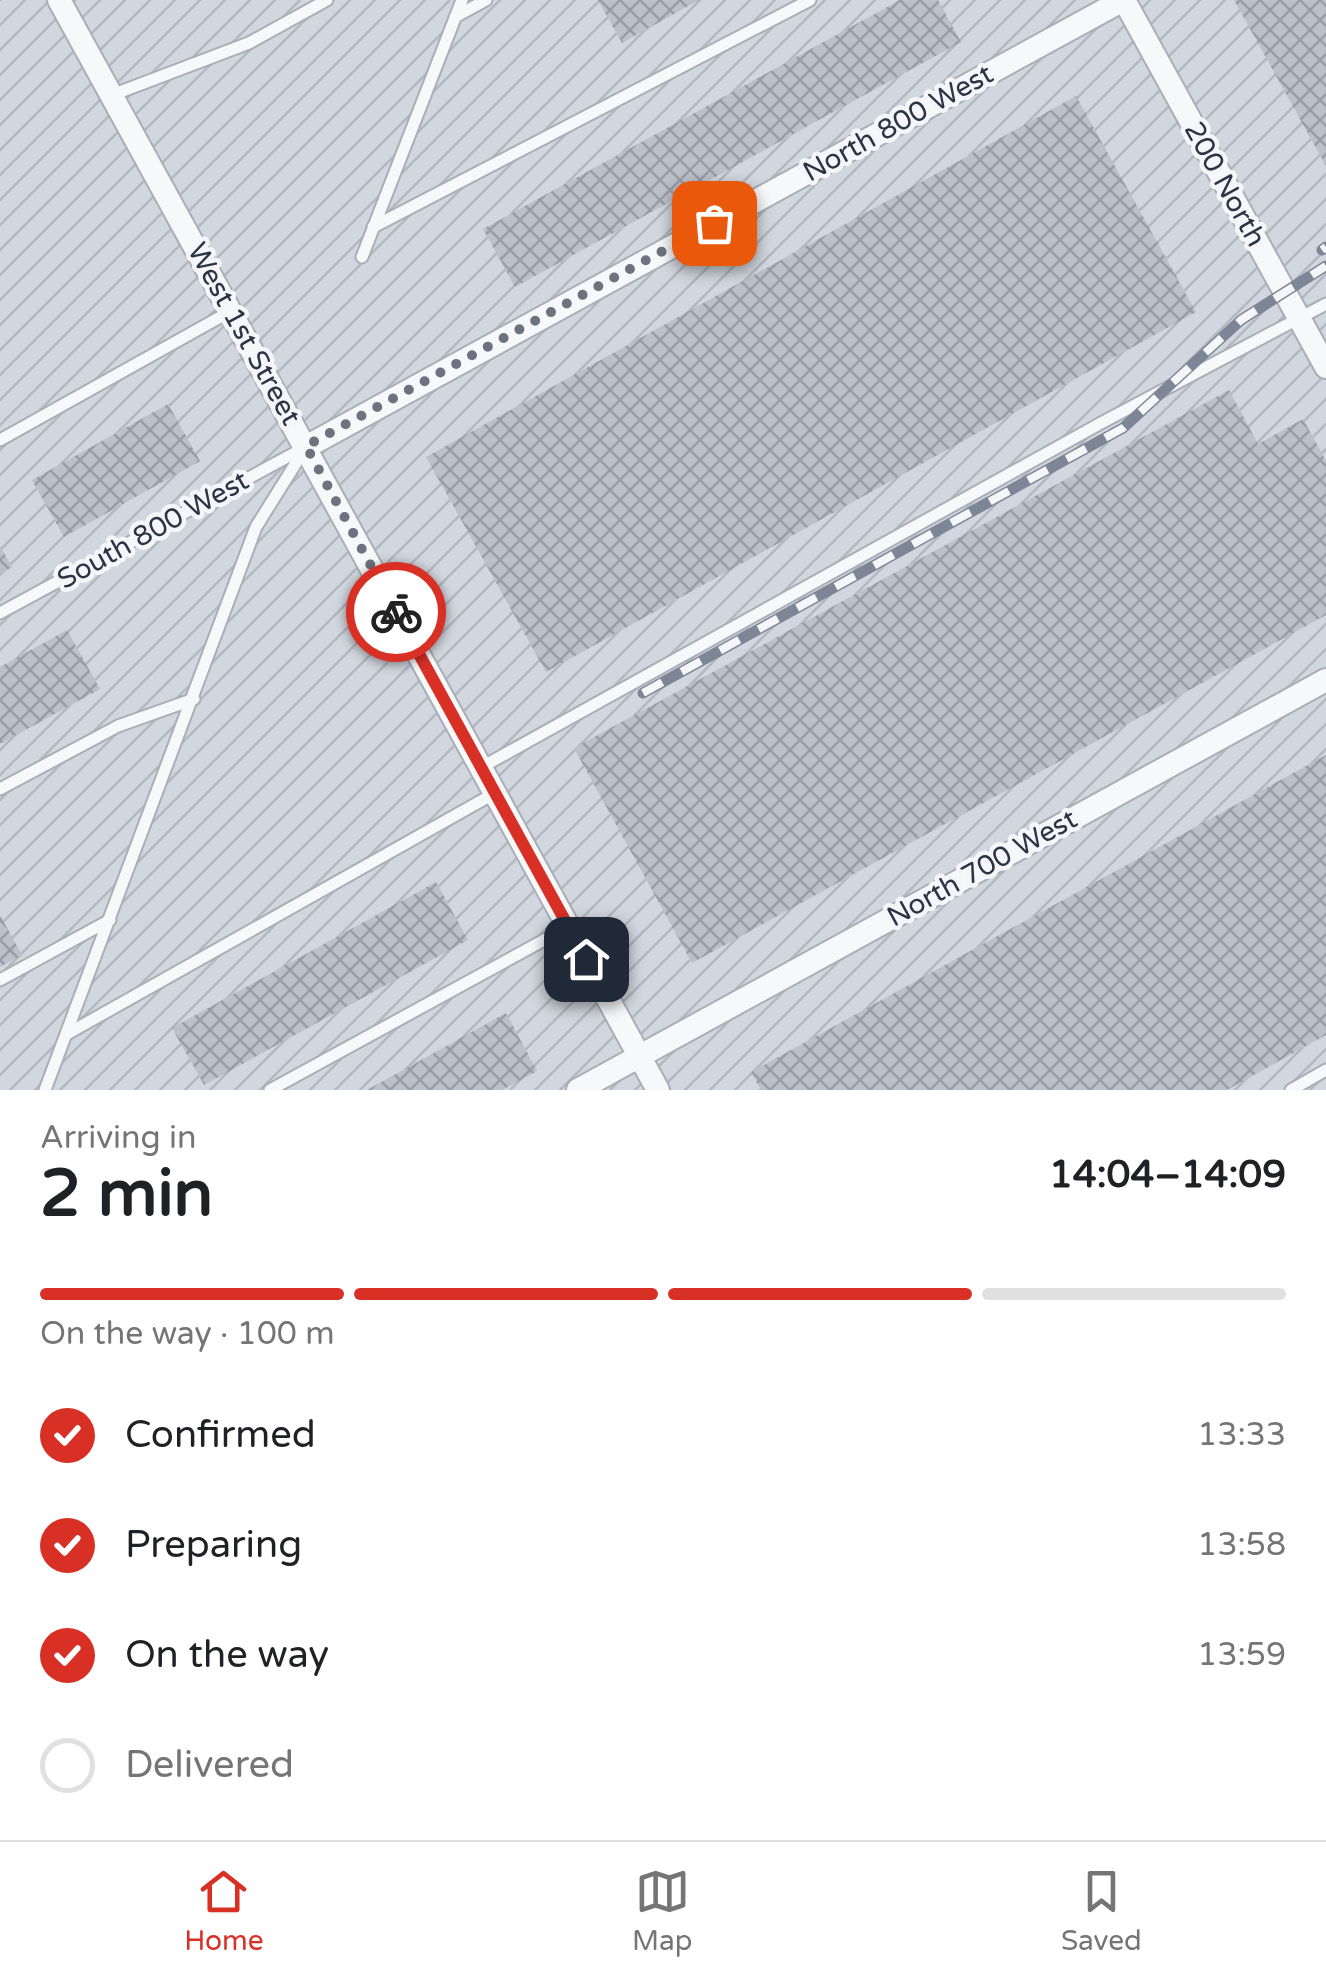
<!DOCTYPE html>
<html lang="en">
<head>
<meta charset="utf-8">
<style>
	body { margin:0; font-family:"Varela Round",sans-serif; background:#f6f6f6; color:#202124; height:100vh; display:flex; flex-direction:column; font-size:38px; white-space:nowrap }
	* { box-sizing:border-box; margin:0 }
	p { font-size:32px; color:#757577 }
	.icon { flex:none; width:55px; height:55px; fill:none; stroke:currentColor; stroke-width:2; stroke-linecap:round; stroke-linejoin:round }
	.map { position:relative; height:1090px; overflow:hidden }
	.drawer { display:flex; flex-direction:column; background:#fff; flex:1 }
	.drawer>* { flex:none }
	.pin { position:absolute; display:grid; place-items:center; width:85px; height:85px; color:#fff; margin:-42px; border-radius:20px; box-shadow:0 5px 15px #0006 }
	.courier { position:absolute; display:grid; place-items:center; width:100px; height:100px; margin:-50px; border:8px solid #d93025; border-radius:50%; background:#fff; color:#222; box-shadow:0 2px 12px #0007 }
	.headline em { font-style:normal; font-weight:700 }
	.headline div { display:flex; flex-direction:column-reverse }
	.headline { display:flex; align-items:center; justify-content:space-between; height:170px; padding:0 40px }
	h1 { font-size:65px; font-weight:700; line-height:75px }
	.bar { display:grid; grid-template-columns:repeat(4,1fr); gap:15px 10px; align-content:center; height:120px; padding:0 40px }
	.bar i { height:12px; border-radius:8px; background:#e0e0e0 }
	.bar .current { background:#d93025 }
	.bar p { grid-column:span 4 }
	ol { padding:0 40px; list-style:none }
	li { display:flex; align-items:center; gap:30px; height:110px }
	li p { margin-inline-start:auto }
	li .icon { padding:10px; border-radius:50%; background:#d93025; color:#fff; stroke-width:4 }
	li:last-child { color:#757577 }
	li i { width:55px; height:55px; border:5px solid #e0e0e0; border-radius:50% }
	.tab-bar { display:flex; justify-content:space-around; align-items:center; height:140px; border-top:2px solid #e0e0e0; background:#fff; font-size:28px; color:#757577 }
	.tab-bar a { display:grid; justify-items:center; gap:5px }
	.tab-bar .current { color:#d93025 }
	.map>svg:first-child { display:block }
	.industrial { fill:url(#industrial-furrows) }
	.building { fill:url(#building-cross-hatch) }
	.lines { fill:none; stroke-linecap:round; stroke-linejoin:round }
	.service-casing { stroke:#a9aeb7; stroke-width:15 }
	.minor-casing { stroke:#a9aeb7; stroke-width:26 }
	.service { stroke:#f7f8fa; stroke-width:11 }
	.minor { stroke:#f7f8fa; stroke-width:22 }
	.rail-casing { stroke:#7d8696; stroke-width:11 }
	.rail { stroke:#f4f6f9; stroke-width:8; stroke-dasharray:22; stroke-linecap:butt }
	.done { stroke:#6c737f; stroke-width:10; stroke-dasharray:0 18 }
	.route { stroke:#d93025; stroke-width:12 }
	.labels { text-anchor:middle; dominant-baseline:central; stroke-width:9; stroke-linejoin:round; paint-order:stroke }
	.street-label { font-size:28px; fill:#2b3445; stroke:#f4f6f9 }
</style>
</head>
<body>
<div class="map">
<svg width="1326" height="1090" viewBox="0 0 1326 1090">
	<defs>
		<pattern id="industrial-furrows" width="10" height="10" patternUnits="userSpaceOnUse" patternTransform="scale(2.5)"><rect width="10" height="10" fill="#d2d6de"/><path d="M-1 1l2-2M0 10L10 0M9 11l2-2" fill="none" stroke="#b4b8c0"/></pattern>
		<pattern id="building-cross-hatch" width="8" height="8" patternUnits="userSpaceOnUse" patternTransform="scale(2.5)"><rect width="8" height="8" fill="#bbc0ca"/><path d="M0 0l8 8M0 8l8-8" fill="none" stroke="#989da6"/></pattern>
	</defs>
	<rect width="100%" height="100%" fill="#e4e7ec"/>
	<!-- industrial -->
	<path class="industrial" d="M0,0h1326v1090h-1326z"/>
	<!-- building -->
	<path class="building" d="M598,0h101l-77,43z
		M900,0h38l23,42 -446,245 -32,-58z
		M1234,0h92v166z
		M1076,96l120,216 -650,360 -120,-215z
		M1229,390l29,54 45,-25 23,42v154l-634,348 -118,-215z
		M168,404l32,57 -136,76 -32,-57z
		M0,546l12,21 -12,7z
		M67,630l33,59 -100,55v-77z
		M1326,755v280l-99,55h-466l-10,-18z
		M436,882l32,58 -264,145 -32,-57z
		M0,915l22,40 -22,12z
		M506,1013l31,58 -35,19h-135z"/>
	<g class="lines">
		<!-- service casing -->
		<g class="service-casing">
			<path id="service" d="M455,17l31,-17
				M112,95l137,-52 78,-43
				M373,227l437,-227
				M362,257l100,-257
				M0,440l231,-129
				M0,613l302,-164
				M480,768l621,-345 225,-119
				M0,789l118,-63 76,-27
				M0,980l110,-60
				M67,1034l428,-241
				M45,1090l211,-563 50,-80
				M270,1090l298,-163
				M1291,1090l35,-20"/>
		</g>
		<!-- minor casing -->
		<g class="minor-casing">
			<path id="minor" d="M59,0l599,1090
				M1124,0l202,367
				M306,447l817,-447
				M578,1090l748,-410"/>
		</g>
		<!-- service -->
		<use href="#service" class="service"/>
		<!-- minor -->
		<use href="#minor" class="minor"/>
		<!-- rail casing -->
		<g class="rail-casing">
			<path id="rail" d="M1322,250l4,-3
				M643,693l480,-265 118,-108 85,-54"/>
		</g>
		<!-- rail -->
		<use href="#rail" class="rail"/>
	</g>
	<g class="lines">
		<!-- done -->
		<path class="done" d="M396,612l-90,-166 408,-223"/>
		<!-- route -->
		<path class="route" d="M396,612l190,347"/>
	</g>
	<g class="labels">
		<!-- street labels -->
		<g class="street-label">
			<text transform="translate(898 123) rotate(-29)">North 800 West</text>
			<text transform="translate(1225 184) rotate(61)">200 North</text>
			<text transform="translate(244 334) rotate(61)">West 1st Street</text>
			<text transform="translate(153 530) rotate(-29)">South 800 West</text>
			<text transform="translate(982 868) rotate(-29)">North 700 West</text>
		</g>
	</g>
</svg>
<div class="pin" style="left:714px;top:223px;background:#ea580c"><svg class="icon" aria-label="bag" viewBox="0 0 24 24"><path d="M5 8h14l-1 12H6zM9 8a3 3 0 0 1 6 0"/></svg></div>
<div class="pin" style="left:586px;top:959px;background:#1f2937"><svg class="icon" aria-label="home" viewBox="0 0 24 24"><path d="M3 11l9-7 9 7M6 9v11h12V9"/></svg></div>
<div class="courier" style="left:396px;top:612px"><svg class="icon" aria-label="bike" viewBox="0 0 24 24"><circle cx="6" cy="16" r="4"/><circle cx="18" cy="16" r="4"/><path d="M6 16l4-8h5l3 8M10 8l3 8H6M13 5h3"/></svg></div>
</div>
<section class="drawer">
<div class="headline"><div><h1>2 min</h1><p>Arriving in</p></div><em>14:04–14:09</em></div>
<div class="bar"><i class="current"></i><i class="current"></i><i class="current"></i><i></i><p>On the way · 100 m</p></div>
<ol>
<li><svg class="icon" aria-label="check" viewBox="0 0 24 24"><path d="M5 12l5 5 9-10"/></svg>Confirmed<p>13:33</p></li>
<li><svg class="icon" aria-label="check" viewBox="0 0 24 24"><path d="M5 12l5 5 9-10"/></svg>Preparing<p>13:58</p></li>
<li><svg class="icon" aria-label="check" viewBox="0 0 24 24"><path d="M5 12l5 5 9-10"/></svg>On the way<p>13:59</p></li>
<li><i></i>Delivered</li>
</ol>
</section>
<nav class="tab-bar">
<a class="current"><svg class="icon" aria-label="home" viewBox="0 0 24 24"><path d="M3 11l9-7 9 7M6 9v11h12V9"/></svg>Home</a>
<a><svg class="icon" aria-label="map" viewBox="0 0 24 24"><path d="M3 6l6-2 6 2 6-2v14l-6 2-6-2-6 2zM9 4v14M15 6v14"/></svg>Map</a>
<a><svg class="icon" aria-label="saved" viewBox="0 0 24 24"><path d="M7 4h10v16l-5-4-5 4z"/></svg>Saved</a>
</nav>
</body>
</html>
